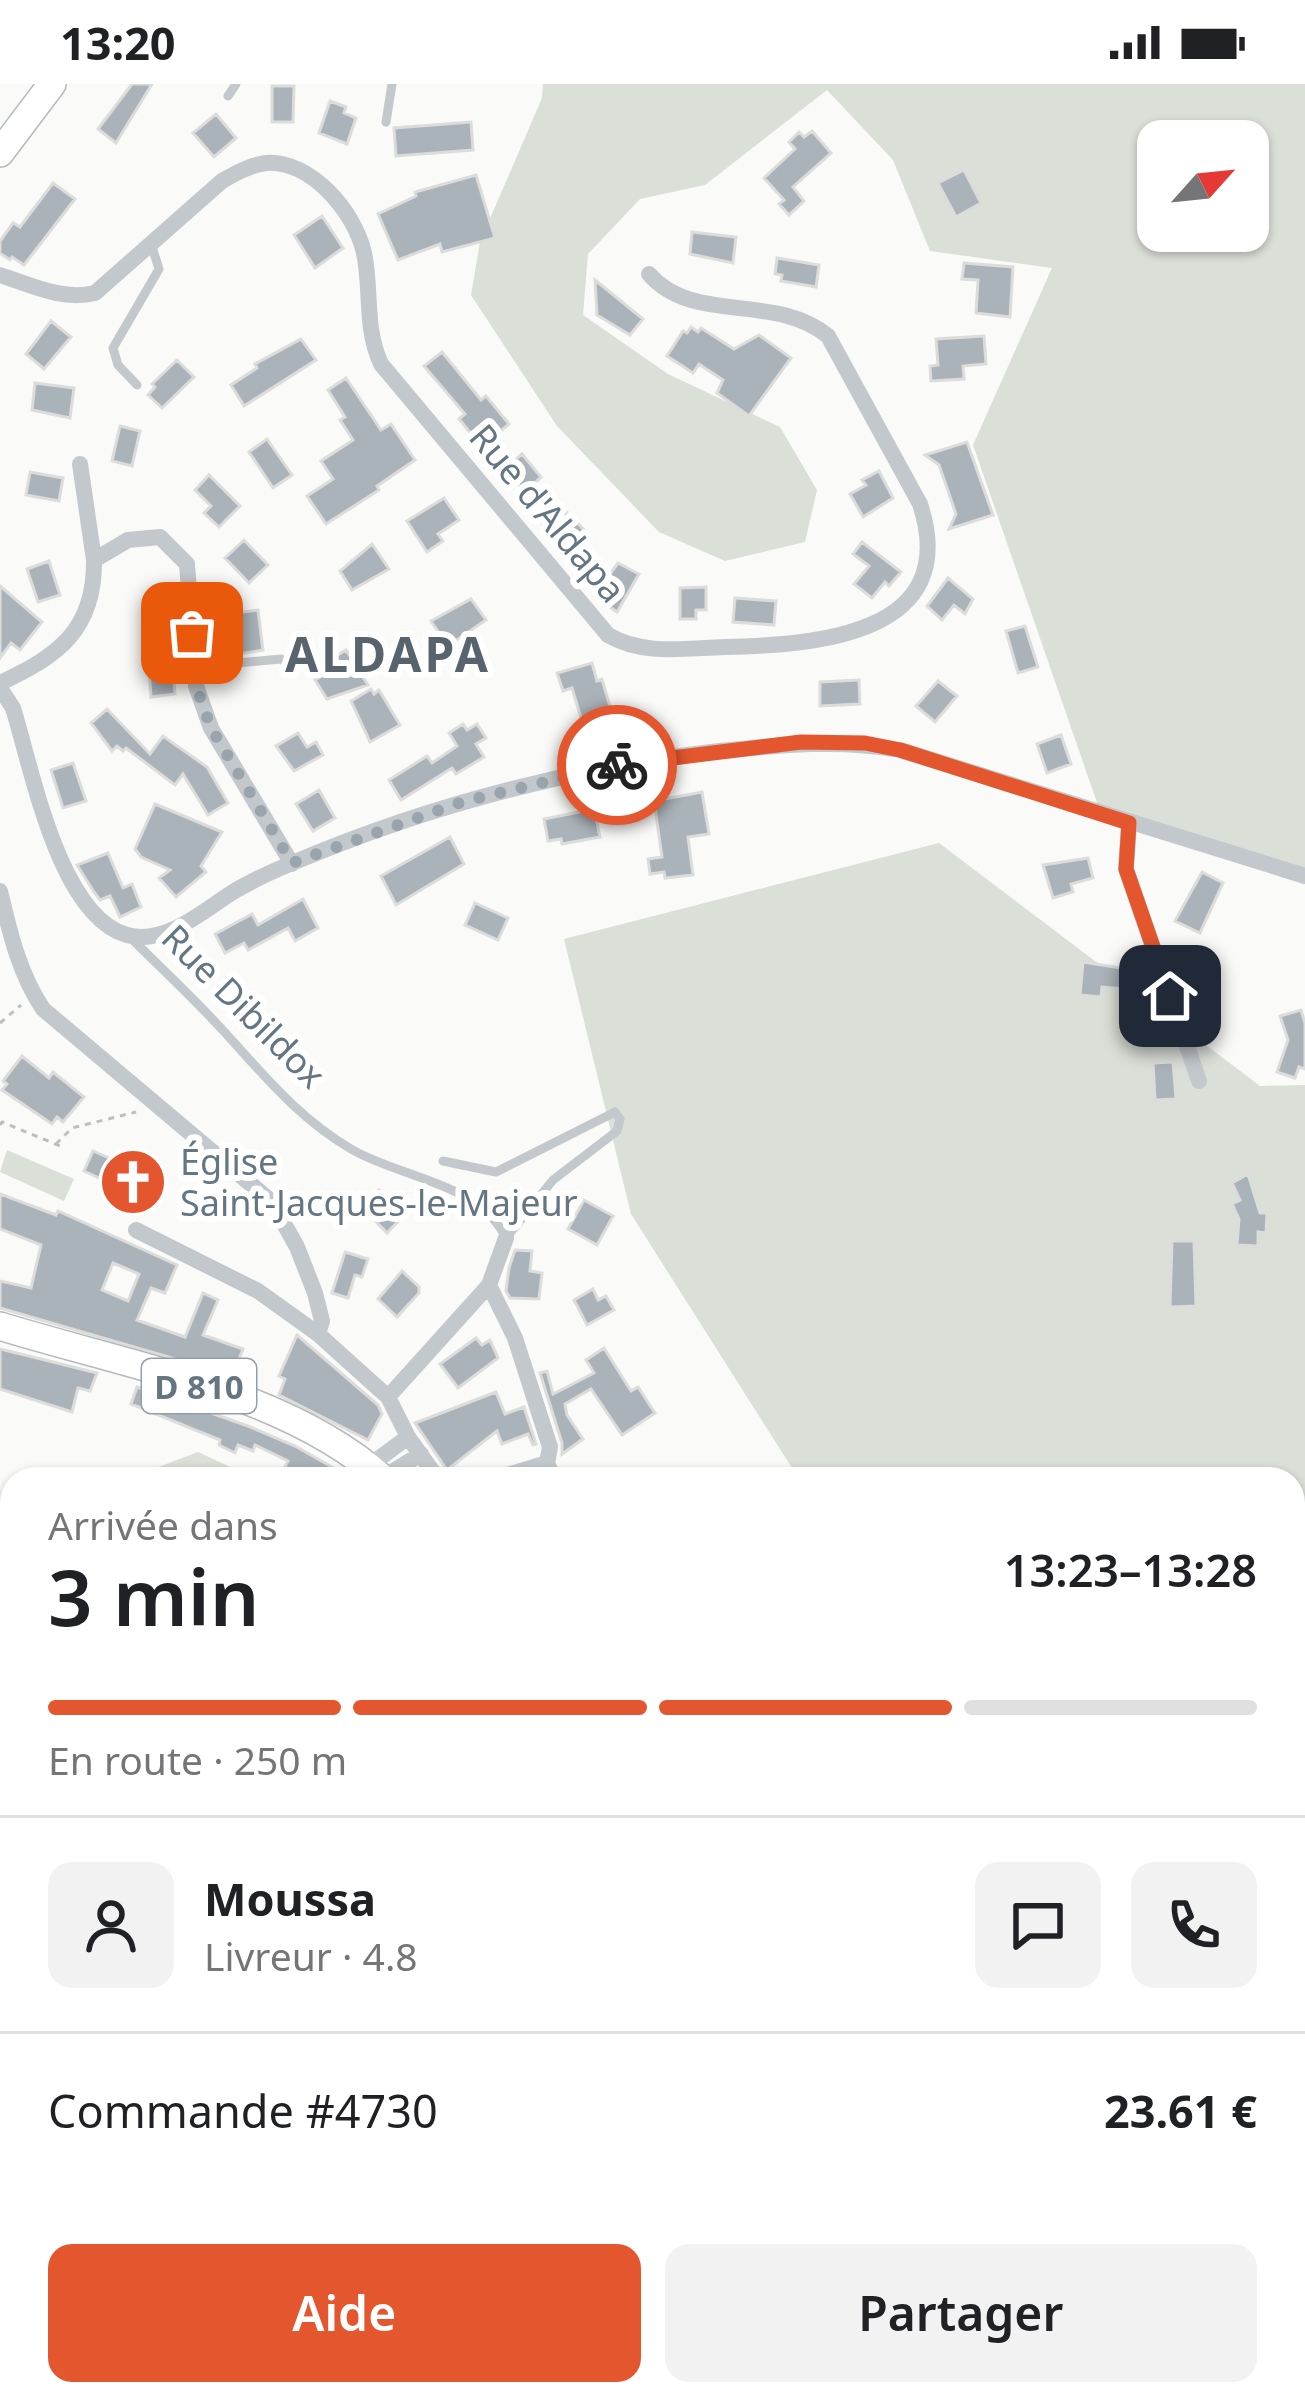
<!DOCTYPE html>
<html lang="fr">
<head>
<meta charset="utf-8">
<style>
	body { margin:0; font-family:"Noto Sans",sans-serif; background:#f2f2f2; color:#202124; height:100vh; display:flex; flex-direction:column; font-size:45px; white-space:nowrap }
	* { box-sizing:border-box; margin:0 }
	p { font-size:39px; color:#757577 }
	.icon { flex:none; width:66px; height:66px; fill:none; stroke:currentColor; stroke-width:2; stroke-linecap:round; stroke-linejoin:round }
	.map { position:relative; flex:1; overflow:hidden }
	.details { position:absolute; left:0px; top:1383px; width:1305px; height:939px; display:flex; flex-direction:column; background:#fff; border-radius:36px 36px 0 0; box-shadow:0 3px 9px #0004 }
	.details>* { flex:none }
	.needle { width:78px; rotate:63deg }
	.tools { position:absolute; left:1137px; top:36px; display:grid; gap:24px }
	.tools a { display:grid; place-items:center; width:132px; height:132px; border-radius:24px; background:#fff; box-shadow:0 3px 9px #0004; font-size:60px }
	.pin { position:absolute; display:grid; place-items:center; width:102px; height:102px; color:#fff; margin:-51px; border-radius:24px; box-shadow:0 6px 18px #0006 }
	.courier { position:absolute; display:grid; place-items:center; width:120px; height:120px; margin:-60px; border:9px solid #e4572e; border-radius:50%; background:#fff; color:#222; box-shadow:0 3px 15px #0007 }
	.headline em { font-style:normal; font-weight:600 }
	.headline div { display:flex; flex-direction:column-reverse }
	.headline { display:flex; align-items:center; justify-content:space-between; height:204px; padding:0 48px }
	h1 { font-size:78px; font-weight:600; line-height:90px }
	.bar { display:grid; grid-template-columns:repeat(4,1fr); gap:18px 12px; align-content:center; height:144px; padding:0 48px }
	.bar i { height:15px; border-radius:9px; background:#e0e0e0 }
	.bar .active { background:#e4572e }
	.bar p { grid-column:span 4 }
	.line { display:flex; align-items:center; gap:30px; padding:0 48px; border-top:3px solid #e0e0e0 }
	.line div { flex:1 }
	.round { display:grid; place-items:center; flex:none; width:126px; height:126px; border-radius:24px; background:#f2f2f2 }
	.button { display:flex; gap:24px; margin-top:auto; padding:24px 48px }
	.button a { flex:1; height:138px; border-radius:24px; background:#e4572e; color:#fff; font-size:48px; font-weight:600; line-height:138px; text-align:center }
	.button a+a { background:#f2f2f2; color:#202124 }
	.status { display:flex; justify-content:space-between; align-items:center; height:84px; padding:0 60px; background:#fff; direction:ltr }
	.status svg { height:33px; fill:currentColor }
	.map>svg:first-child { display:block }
	.green { fill:#dadfd7; fill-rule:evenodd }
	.building { fill:#aab3b9; stroke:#dcdcda; stroke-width:3; fill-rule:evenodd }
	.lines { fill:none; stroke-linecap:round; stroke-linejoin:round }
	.secondary-casing { stroke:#b3babf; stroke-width:27 }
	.primary-casing { stroke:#b5babe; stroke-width:30 }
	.path { stroke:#bbbfc2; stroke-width:3; stroke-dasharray:6 6; stroke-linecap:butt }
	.service { stroke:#c3c8cc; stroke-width:9 }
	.minor { stroke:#c3c8cc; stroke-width:16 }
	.secondary { stroke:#fff; stroke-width:24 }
	.primary { stroke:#fff; stroke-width:27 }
	.done { stroke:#99a4ac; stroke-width:12; stroke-dasharray:0 21.6 }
	.route { stroke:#e4572e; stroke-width:15 }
	.labels { text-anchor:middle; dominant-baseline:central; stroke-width:12; stroke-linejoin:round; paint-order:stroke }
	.shield { fill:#fff; stroke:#939fa8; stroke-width:3 }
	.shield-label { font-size:33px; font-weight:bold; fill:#657683 }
	.street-label { font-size:36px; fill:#657683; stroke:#fff }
	.poi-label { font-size:36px; fill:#657683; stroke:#fff; text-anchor:start }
	.district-label { font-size:48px; font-weight:bold; letter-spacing:3px; fill:#57646e; stroke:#fff }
</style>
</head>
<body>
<div class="status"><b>13:20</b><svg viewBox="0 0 49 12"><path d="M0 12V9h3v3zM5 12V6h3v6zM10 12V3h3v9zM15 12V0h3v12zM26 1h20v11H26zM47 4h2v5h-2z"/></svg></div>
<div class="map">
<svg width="1305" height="2320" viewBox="0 0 1305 2320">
	<rect width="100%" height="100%" fill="#fafaf8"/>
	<!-- green -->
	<path class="green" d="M543,0h762v792l-204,-62 -128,-369 79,-177 -122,-17 -37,-91 -66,-70 -122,95 -65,14 -52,55 -5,61 85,59 112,53 37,63 -12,52 -80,19 -66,-29 -102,-106 -86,-131 9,-53 62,-144zM1158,57h90v90h-90z
		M939,759l321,243 45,-1v425l-12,6v-37h-494l-168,-265 -67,-275z
		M7,1066l67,29 -10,22 -64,-29z
		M198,1368l58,27h-129z
		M12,1549v270l-12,-20v-222z
		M12,1838v165l-12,5v-164z
		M140,2310h750l6,10h-748z"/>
	<!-- building -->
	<path class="building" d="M132,0h20l-36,59 -18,-14z
		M272,2h22l-1,36h-21z
		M330,17l16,6 -2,6 12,5 -9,26 -28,-11z
		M216,30l20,24 -22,19 -21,-24z
		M471,38l2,28 -77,6 -2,-28z
		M812,47l19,22 -38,34 11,14 -15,14 -10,-11 5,-4 -20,-22 31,-29 -6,-7 10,-10 5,5z
		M964,86l17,33 -25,14 -18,-34z
		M476,91l19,63 -53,14 -2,-8 -42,16 -20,-46 38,-18 -1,-4z
		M53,99l22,16 -51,66 -12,-8 -2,3 -10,-7v-12l13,-18 7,4z
		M322,132l21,32 -28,20 -21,-33z
		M692,148l44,5 -3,26 -43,-9z
		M777,174l42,7 -3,22 -35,-6 1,-6 -7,-1z
		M964,179l49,4 -3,50 -34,-4 2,-33 -16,-1z
		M595,196l48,39 -13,16 -33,-20z
		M51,237l20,16 -27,32 -18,-15z
		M691,243l7,5 3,-4 33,21 25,-14 32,23 -42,58 -32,-23 6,-13 -24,-16 -6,9 -26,-17 16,-25 4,2z
		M984,252l2,28 -23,2 1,13 -33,2 -1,-15 8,-1 -2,-26z
		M301,255l15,21 -72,46 -13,-21 26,-17 -2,-4z
		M442,268l39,48 5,-4 23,28 -27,23 -23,-28 6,-5 -41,-48z
		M177,276l17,17 -32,31 -14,-13 7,-8 -3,-3z
		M346,294l35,52 10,-6 24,36 -38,26 2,4 -53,34 -19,-28 26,-17 -12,-18 32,-21 -13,-20 5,-3 -17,-27z
		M35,299l39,5 -4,30 -38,-8z
		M120,342l20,5 -8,35 -20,-5z
		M267,355l25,36 -19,13 -24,-36z
		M967,358l26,73 -44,14 7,-15 -17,-49 -14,-10z
		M493,360l17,21 12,-11 19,23 -16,15 -9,-10 -7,6 -26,-35z
		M879,387l14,27 -30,19 -13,-23 16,-9 -4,-5z
		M30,388l33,6 -4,23 -33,-6z
		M209,391l31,31 -21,21 -15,-14 7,-7 -16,-16z
		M444,414l15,22 -21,14 5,7 -16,11 -20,-31z
		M562,423l28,29 -19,17 -28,-28z
		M244,456l24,25 -19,18 -24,-25z
		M862,458l39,30 -12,14 -4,-4 -13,16 -18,-14 15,-18 -16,-12z
		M372,460l17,25 -37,21 -12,-19z
		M49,477l11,34 -22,7 -11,-33z
		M618,479l21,11 -22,38 -23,-16z
		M948,494l25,21 -8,15 -11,-9 -12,15 -15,-14z
		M0,502l42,36 -22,28 -9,-7 -11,15z
		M706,503v23h-10v9h-16v-31z
		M735,514l41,3 -2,24 -41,-3z
		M471,515l15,21 -38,26 -17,-25z
		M168,519l7,91 -24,3 -6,-92z
		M258,526l5,40 -24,4 -2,-16 -14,2 -3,-25z
		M1025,542l13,41 -20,6 -12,-42z
		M346,566l22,35 -41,14 -12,-19 8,-5 -5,-8z
		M592,579l5,18 5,-2 12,41 -30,8 -12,-40 -9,3 -6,-18z
		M859,596l1,24 -40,2v-24z
		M938,597l19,15 -22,26 -19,-16z
		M371,605l3,5 5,-4 21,35 -30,17 -19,-41z
		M107,625l43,45 13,-18 44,31 21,36 -20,12 -25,-41 -8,11 -49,-37 -3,3 -6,-5 -5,5 -21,-28z
		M463,640l4,6 10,-6 9,14 -10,6 8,13 -28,17 -4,-6 -51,32 -12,-20 38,-24 5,7 25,-17 -8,-13z
		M298,649l9,14 9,-5 7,13 -29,16 -18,-25z
		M1061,651l10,29 -24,9 -10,-29z
		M73,679l13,38 -23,7 -12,-38z
		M319,706l16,28 -22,13 -17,-27z
		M702,708l7,42 -21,3 5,38 -28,3 -1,-6 -14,2 -2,-15 14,-2 -8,-56z
		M155,720l67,28 -21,34 5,6 -30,25 -17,-19 11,-8 -29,-13 -6,-8z
		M594,725l6,28 -38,7 -1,-5 -13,2 -4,-22z
		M450,753l14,27 -68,41 -15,-29z
		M108,769l15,35 9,-4 9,23 -21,10 -10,-21 -10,4 -6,-8 -17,-27z
		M1088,774l5,20 -22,6 2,8 -20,6 -10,-33z
		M1202,788l21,11 -23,50 -25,-12z
		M303,815l15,29 -23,13 -7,-13 -40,22 -4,-7 -19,10 -10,-19 37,-20 6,11z
		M475,819l33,15 -10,22 -33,-15z
		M1083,878l44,7 -2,20 -23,-2 -1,10 -21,-2z
		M1301,926l4,13v46l-6,-2 -4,11 -18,-6 11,-32 -8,-24z
		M22,972l27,22 4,-6 31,25 -21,25 -6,-5 -5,7 -50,-34 5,-6 -4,-3z
		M1173,978l3,37 -21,1 -2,-37z
		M93,1067l32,14 5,-11 15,7 -4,11 18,8 -14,32 -35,-17 4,-10 -30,-14z
		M1248,1090l12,39h7l-1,20 -8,-1v14l-21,-1 2,-26 -7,-15 8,-4 -8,-17z
		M379,1106l25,25 -17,18 -24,-25z
		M0,1110l56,21 2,-4 119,54 -12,28 -14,-5 -14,32 48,17 18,-44 15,7 -15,35 40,14 -9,23 -12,-5 -2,5 -220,-64v-27l31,7 10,-43 -41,-16zM113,1179l26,11 -11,27 -26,-11z
		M584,1116l29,16 -16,29 -29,-16z
		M1172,1157h22l2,65 -26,1z
		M515,1166l17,1 -2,20 12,2 -3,26 -29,-1 -4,-7 3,-23z
		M345,1168l23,7 -6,18 -7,-2 -7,23 -16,-5z
		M402,1187l17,16v6l-22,24 -19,-18z
		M593,1205l5,11 8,-4 8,14 -27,15 -13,-25z
		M297,1251l81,70 4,9 -14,26 -89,-45 6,-16 -6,-3z
		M476,1254l6,7 8,-5 8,18 -40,30 -18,-24z
		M604,1264l27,43 7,-4 17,26 -33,22 -31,-46 -26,15 2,11 16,24 -21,15v-11l-22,-70 7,-2 6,23 41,-21 -8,-13z
		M0,1265l45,11 52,13 -7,18 -12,-3 -6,24 -72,-23z
		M137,1303l111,39 47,20 58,33h-44l-24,-12 3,-6 -33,-16 -2,6 -15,-6 -3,8 -16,-8 1,-5 -89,-36z
		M496,1308l9,22 19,-7 12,37 -3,1 -5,-11 -26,10 -5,-13 -50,39 -32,-47z"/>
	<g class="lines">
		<!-- secondary casing -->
		<g class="secondary-casing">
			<path id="secondary" d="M0,2226l12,61
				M15,2310v10"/>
		</g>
		<!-- primary casing -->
		<g class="primary-casing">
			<path id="primary" d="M0,69l52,-69
				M0,1242c122,38 287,66 383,153
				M727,2310l3,10"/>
		</g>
		<!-- path -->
		<path class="path" d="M0,939l21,-18
			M0,1041l2,-3 63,26
			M56,1060l16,-16 64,-16
			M1293,2287l12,-12"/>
		<!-- service -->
		<path class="service" d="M228,12l8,-12
			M386,38l6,-38
			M137,301l-19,-20 -5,-17 46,-79 -7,-22
			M195,583l86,-8 14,11
			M133,856c28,28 57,55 84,84 44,47 77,91 134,125 49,29 128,33 155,89
			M443,1077l53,11 119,-60 5,7 -3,12 -64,49 -47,58
			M944,2317l13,-7"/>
		<!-- minor -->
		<path class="minor" d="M0,191c31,10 62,26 95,18l127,-112c14,-8 28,-16 44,-18 45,-3 89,49 98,90 8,38 0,74 17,111l227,271c36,21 77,13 117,12 91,-2 238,-12 195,-143l-92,-168c-54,-44 -135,-11 -179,-62
			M80,380l14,96
			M0,599c58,-27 95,-53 94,-123l34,-20 32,-3 27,27 9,122 15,42 81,136
			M0,604l13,20c19,61 46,208 114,227 38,11 77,-25 106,-43 18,-11 38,-20 57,-28 136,-58 282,-96 429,-113 61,-6 120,-12 181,-1l405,126
			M1129,739l-3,46 73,212
			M0,807c10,42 19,82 43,118l229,193 25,45 18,46 7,28 -4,13
			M136,1146l122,61 60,43 70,63 20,40 30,42
			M489,1201l26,53 35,109 -3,16 7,16
			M388,1313l101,-112 17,-47
			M369,1382l39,-29
			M382,1394l39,-24
			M494,1395l53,-16
			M0,1436l12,-2
			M1293,1599l12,-7
			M1293,1756l12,-6
			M1293,1923l12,-7
			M1074,2310l4,10"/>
		<!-- secondary -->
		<use href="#secondary" class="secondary"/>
		<!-- primary -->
		<use href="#primary" class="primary"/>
	</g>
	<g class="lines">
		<!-- done -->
		<path class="done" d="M192,549l4,53 15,42 81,135 170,-61 155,-37"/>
		<!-- route -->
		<path class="route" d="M617,681l184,-23 64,1 35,7 229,73 -3,46 44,127"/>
	</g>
	<!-- icons -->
	<defs>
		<g id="church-disc" transform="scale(3.45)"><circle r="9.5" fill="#e4572e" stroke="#fff"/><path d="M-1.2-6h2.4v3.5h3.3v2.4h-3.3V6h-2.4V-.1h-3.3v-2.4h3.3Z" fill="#fff"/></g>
	</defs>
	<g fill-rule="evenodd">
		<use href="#church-disc" x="133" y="1098"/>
	</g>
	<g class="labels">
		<!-- shield labels -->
		<rect class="shield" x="142" y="1275" width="114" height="54" rx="9"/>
		<g class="shield-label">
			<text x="199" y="1302">D 810</text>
		</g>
		<!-- street labels -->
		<g class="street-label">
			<text transform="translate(548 429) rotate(50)">Rue d'Aldapa</text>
			<text transform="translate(244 922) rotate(45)">Rue Dibildox</text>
		</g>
		<!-- poi labels -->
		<g class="poi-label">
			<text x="180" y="1077">Église<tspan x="180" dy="41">Saint-Jacques-le-Majeur</tspan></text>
		</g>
		<!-- district labels -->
		<g class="district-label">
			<text x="388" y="569">ALDAPA</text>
		</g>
	</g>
</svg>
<div class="tools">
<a><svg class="needle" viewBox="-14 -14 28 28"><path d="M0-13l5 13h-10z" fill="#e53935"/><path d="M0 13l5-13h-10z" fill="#757577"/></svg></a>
</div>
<div class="pin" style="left:192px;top:549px;background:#ea580c"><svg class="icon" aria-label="bag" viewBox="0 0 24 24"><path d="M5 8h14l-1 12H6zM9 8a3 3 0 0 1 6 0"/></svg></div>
<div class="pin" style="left:1170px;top:912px;background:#1f2937"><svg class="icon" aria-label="home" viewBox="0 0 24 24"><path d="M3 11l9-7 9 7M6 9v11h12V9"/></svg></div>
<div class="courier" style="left:617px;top:681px"><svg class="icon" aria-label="bike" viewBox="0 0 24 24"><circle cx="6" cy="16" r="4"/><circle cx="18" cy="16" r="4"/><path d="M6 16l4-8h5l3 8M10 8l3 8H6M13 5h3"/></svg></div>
<section class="details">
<div class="headline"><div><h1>3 min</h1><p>Arrivée dans</p></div><em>13:23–13:28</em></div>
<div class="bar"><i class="active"></i><i class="active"></i><i class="active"></i><i></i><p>En route · 250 m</p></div>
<div class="line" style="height:216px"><a class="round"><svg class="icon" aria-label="person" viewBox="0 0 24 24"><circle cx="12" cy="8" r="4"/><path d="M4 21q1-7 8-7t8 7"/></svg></a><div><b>Moussa</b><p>Livreur · 4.8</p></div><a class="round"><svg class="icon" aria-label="chat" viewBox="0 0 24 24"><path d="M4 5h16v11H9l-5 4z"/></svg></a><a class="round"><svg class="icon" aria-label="phone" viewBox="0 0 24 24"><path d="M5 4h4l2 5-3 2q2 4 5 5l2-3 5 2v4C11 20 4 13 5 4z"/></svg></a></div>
<div class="line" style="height:156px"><div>Commande #4730</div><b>23.61 €</b></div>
<div class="button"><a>Aide</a><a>Partager</a></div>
</section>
</div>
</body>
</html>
